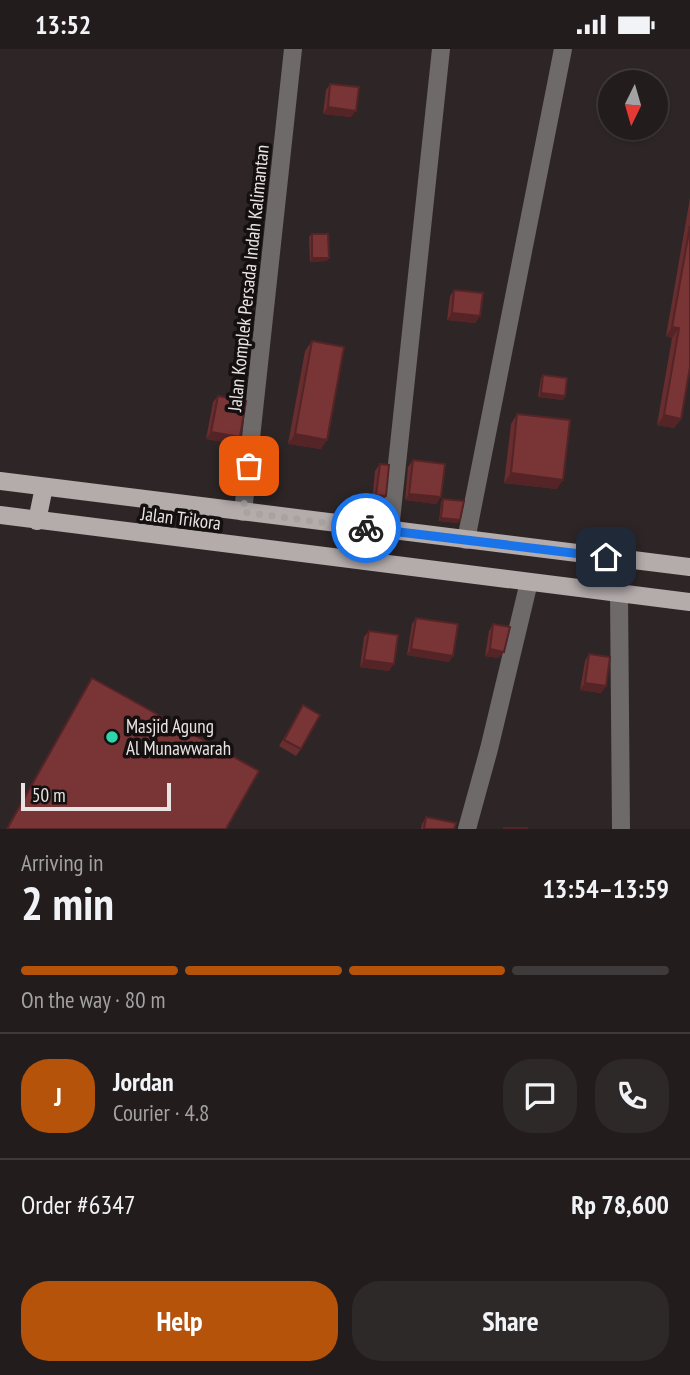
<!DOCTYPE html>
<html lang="en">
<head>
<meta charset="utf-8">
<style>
	body { margin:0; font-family:"PT Sans Narrow",sans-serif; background:#2e2929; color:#f1f3f6; height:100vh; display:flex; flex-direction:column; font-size:26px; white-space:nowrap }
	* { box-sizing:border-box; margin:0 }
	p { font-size:23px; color:#a2a1a3 }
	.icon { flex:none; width:38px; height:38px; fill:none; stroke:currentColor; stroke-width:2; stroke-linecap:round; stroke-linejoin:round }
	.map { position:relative; height:780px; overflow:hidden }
	.drawer { display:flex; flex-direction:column; background:#221c1c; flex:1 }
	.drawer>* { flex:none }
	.needle { width:46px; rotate:185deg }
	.buttons { position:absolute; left:598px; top:21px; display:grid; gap:14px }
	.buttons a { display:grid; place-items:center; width:70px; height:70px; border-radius:50%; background:#221c1c; box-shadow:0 2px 5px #0004,0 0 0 2px #3f3a3b; font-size:35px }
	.scale { position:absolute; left:21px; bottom:18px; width:150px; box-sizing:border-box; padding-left:7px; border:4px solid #e9e4e3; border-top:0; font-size:19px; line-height:24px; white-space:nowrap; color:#e9e4e3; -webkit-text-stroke:5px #141010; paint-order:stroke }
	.pin { position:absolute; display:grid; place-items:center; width:60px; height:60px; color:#fff; margin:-30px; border-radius:14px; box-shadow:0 4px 10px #0006 }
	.courier { position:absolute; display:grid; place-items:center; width:70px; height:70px; margin:-35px; border:5px solid #1a73e8; border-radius:50%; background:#fff; color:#222; box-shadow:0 2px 9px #0007 }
	.summary em { font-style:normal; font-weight:700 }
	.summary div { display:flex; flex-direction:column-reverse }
	.summary { display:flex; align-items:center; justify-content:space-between; height:119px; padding:0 21px }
	h1 { font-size:46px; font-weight:700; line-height:52px }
	.bar { display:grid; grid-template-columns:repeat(4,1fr); gap:10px 7px; align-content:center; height:84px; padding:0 21px }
	.bar i { height:9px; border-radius:5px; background:#3f3a3b }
	.bar .selected { background:#b45309 }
	.bar p { grid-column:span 4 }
	.line { display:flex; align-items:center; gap:18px; padding:0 21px; border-top:2px solid #3f3a3b }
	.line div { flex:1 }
	.round { display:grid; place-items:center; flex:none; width:74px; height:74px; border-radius:28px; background:#2e2929 }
	.action { display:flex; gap:14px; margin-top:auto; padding:14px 21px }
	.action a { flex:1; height:80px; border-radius:28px; background:#b45309; color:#fff; font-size:28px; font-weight:700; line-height:80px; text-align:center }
	.action a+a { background:#2e2929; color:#f1f3f6 }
	.status { display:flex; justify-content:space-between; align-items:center; height:49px; padding:0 35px; background:#221c1c; direction:ltr }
	.status svg { height:19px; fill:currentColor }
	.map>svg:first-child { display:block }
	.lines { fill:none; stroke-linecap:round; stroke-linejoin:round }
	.street { stroke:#6e6a69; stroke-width:18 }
	.primary { stroke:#b4abab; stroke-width:18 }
	.wall { fill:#682d2e }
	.shaded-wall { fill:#552426 }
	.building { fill:#793436; stroke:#552426; stroke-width:2 }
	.done { stroke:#a8a2a1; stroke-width:7; stroke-dasharray:0 12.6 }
	.route { stroke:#1a73e8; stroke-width:9 }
	.poi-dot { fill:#2fd4aa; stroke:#141010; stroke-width:2.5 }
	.labels { text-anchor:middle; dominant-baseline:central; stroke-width:7; stroke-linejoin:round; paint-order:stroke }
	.street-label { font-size:19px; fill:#e9e4e3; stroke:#141010 }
	.poi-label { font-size:19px; fill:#e9e4e3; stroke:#141010; text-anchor:start }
</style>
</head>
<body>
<div class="status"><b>13:52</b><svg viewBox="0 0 49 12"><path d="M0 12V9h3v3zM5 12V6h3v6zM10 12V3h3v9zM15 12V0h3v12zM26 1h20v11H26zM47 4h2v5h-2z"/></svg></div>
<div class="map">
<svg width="690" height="780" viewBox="0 0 690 780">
	<rect width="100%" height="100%" fill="#2e2626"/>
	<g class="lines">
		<!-- street -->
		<path class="street" d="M243,463l50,-463
			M390,481l51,-481
			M466,491l97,-491
			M619,544l2,236
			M467,780l22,-80 40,-167"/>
		<!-- primary -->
		<path class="primary" d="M0,432l690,86
			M0,466l690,87
			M37,472l7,-34"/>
	</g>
	<!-- wall -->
	<path class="wall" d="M330,35l21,33 -28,-3 3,-24z
		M690,149v169l-9,52 -7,9 -17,-3 15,-87 -6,-2z
		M312,185l17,24 -3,3 -16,1 -1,-25z
		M454,241l26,26 -5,7 -28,-3 3,-24z
		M312,292l9,108 -33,-5 17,-93z
		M543,326l22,21 -2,4 -25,-3 3,-19z
		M218,347l18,48 -30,-5 7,-37z
		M517,365l40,75 -53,-6 7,-59z
		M413,411l28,37 -5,7 -31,-4 3,-33z
		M380,415l6,32 -5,7 -9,-1 3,-31z
		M443,450l15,24 -19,-2 2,-19z
		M416,569l33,44 -42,-7 5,-31z
		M493,575l6,34 -14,-2 4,-25z
		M369,582l20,40 -29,-4 4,-30z
		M589,605l17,32 -5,7 -21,-3 5,-29z
		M92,629l134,151h-220l78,-138z
		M303,656l-2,44 -5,7 -17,-10z
		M426,768l28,12h-33l1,-5z"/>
	<!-- shaded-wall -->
	<path class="shaded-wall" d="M328,58l28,4 -5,6 -28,-3z
		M312,209h17l-3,3 -16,1z
		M452,264l28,3 -5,7 -28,-3z
		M672,278l7,1 -7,10 -6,-2z
		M541,344l24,3 -2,4 -25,-3z
		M664,366l17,4 -7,9 -17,-3z
		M211,383l29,5 -4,7 -30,-5z
		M295,385l32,6 -6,9 -33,-5z
		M511,424l52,7 -6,9 -53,-6z
		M409,445l32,3 -5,7 -31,-4z
		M376,446l10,1 -5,7 -9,-1z
		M441,469l19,2 -2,3 -19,-2z
		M411,600l42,7 -4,6 -42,-7z
		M490,600l14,3 -5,6 -14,-2z
		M364,611l30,4 -5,7 -29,-4z
		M585,634l21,3 -5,7 -21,-3z"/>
	<!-- building -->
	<path class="building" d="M330,35l29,3 -3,24 -28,-4z
		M690,177v141l-9,52 -17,-4 15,-87 -7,-1z
		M312,185h16l1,24h-17z
		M454,241l29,3 -3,23 -28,-3z
		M312,292l32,6 -17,93 -32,-6z
		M543,326l24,3 -2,18 -24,-3z
		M218,347l28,5 -6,36 -29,-5z
		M517,365l53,6 -7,60 -52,-7z
		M413,411l32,4 -4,33 -32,-3z
		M380,415l9,1 -3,31 -10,-1z
		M443,450l21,2 -4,19 -19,-2z
		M416,569l42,6 -5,32 -42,-7z
		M493,575l17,3 -6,25 -14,-3z
		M369,582l29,4 -4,29 -30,-4z
		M589,605l21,3 -4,29 -21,-3z
		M92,629l167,93 -33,58h-219z
		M303,656l17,10 -19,34 -17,-9z
		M426,768l30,6 -2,6h-30z
		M504,779h23v1h-23z"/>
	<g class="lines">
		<!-- done -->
		<path class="done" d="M249,417l-6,46 123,16"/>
		<!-- route -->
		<path class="route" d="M366,479l240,29"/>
	</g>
	<!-- markers -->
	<circle class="poi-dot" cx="112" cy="688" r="7"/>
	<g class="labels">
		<!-- street labels -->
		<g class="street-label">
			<text transform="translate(248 229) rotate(-84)">Jalan Komplek Persada Indah Kalimantan</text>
			<text transform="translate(181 469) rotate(7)">Jalan Trikora</text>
		</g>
		<!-- poi labels -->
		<g class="poi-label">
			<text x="126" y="677">Masjid Agung<tspan x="126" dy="22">Al Munawwarah</tspan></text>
		</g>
	</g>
</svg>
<div class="buttons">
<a><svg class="needle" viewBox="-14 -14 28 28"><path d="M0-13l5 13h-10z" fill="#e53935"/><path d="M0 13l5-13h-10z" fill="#a2a1a3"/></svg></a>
</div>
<div class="scale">50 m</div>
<div class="pin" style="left:249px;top:417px;background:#ea580c"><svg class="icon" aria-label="bag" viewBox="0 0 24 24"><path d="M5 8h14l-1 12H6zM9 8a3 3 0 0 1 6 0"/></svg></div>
<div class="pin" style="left:606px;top:508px;background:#1f2937"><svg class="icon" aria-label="home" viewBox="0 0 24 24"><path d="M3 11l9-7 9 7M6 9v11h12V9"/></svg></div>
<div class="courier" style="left:366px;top:479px"><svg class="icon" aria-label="bike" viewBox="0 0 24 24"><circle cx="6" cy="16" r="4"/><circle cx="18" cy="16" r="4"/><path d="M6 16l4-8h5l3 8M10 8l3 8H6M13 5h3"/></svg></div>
</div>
<section class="drawer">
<div class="summary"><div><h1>2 min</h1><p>Arriving in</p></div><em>13:54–13:59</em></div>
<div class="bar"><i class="selected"></i><i class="selected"></i><i class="selected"></i><i></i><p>On the way · 80 m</p></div>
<div class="line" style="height:126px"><b class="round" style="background:#b45309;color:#fff">J</b><div><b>Jordan</b><p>Courier · 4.8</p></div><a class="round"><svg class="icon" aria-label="chat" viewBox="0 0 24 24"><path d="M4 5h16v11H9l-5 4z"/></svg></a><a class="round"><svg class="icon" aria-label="phone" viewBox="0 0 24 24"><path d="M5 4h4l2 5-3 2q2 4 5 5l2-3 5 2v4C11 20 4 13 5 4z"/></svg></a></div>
<div class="line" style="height:91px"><div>Order #6347</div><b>Rp 78,600</b></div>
<div class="action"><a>Help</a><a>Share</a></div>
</section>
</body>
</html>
